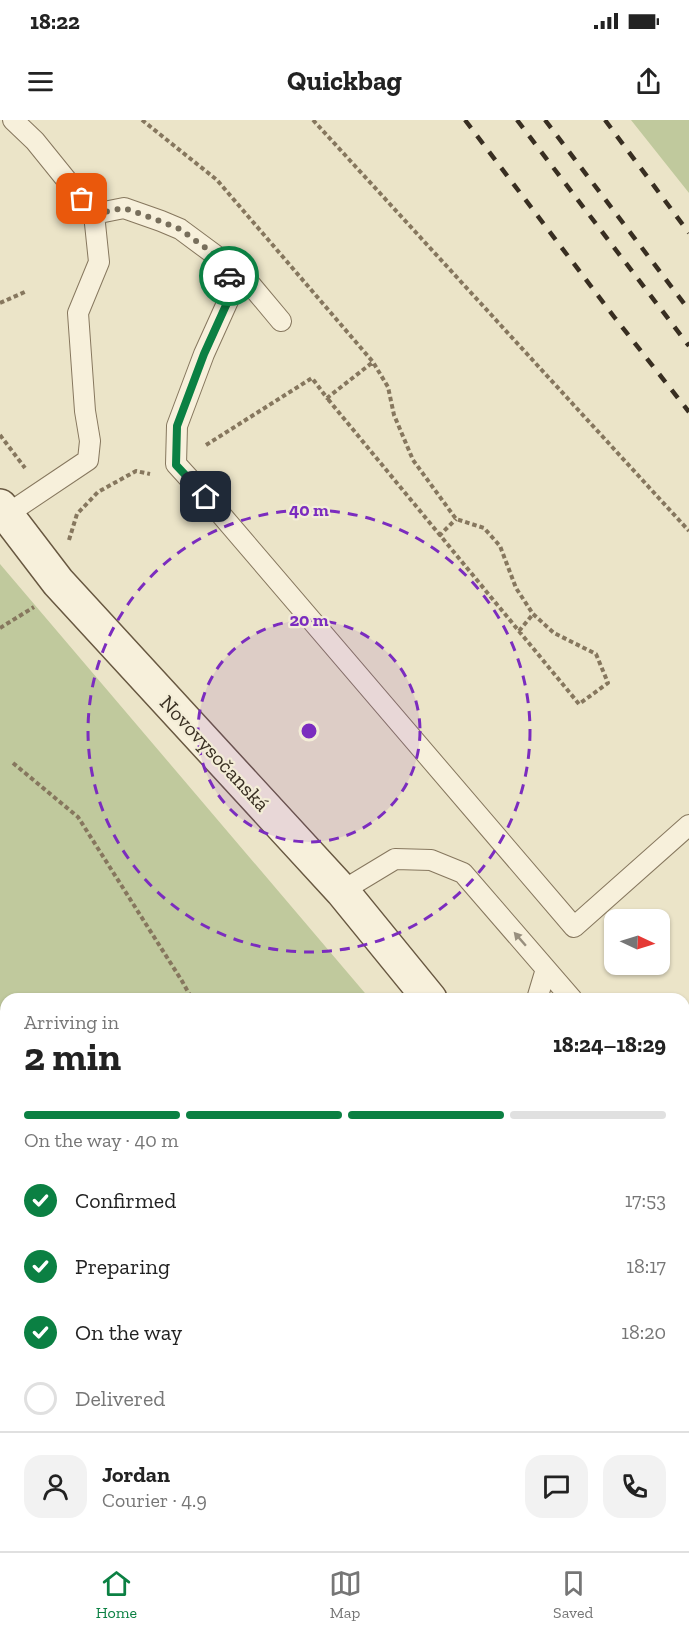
<!DOCTYPE html>
<html lang="en">
<head>
<meta charset="utf-8">
<style>
	body { margin:0; font-family:"Zilla Slab",serif; background:#f2f2f2; color:#222; height:100vh; display:flex; flex-direction:column; font-size:22px; white-space:nowrap }
	* { box-sizing:border-box; margin:0 }
	p { font-size:20px; color:#767676 }
	.icon { flex:none; width:33px; height:33px; fill:none; stroke:currentColor; stroke-width:2; stroke-linecap:round; stroke-linejoin:round }
	.map { position:relative; flex:1; overflow:hidden }
	.panel { position:absolute; left:0px; top:873px; width:690px; height:558px; display:flex; flex-direction:column; background:#fff; border-radius:18px 18px 0 0; box-shadow:0 2px 4px #0004 }
	.panel>* { flex:none }
	.needle { width:39px; rotate:94deg }
	.tools { position:absolute; left:604px; top:789px; display:grid; gap:12px }
	.tools a { display:grid; place-items:center; width:66px; height:66px; border-radius:12px; background:#fff; box-shadow:0 2px 4px #0004; font-size:30px }
	.pin { position:absolute; display:grid; place-items:center; width:51px; height:51px; color:#fff; margin:-26px; border-radius:12px; box-shadow:0 3px 9px #0006 }
	.courier { position:absolute; display:grid; place-items:center; width:60px; height:60px; margin:-30px; border:4px solid #0b8043; border-radius:50%; background:#fff; color:#222; box-shadow:0 2px 8px #0007 }
	.summary em { font-style:normal; font-weight:700 }
	.summary div { display:flex; flex-direction:column-reverse }
	.summary { display:flex; align-items:center; justify-content:space-between; height:102px; padding:0 24px }
	h1 { font-size:39px; font-weight:700; line-height:45px }
	.bar { display:grid; grid-template-columns:repeat(4,1fr); gap:9px 6px; align-content:center; height:72px; padding:0 24px }
	.bar i { height:8px; border-radius:4px; background:#e0e0e0 }
	.bar .current { background:#0b8043 }
	.bar p { grid-column:span 4 }
	.line { display:flex; align-items:center; gap:15px; padding:0 24px; border-top:2px solid #e0e0e0 }
	.line div { flex:1 }
	.round { display:grid; place-items:center; flex:none; width:63px; height:63px; border-radius:18px; background:#f2f2f2 }
	ol { padding:0 24px; list-style:none }
	li { display:flex; align-items:center; gap:18px; height:66px }
	li p { margin-inline-start:auto }
	li .icon { padding:6px; border-radius:50%; background:#0b8043; color:#fff; stroke-width:4 }
	li:last-child { color:#767676 }
	li i { width:33px; height:33px; border:3px solid #e0e0e0; border-radius:50% }
	.status { display:flex; justify-content:space-between; align-items:center; height:42px; padding:0 30px; background:#fff; direction:ltr }
	.status svg { height:16px; fill:currentColor }
	header { display:flex; justify-content:space-between; align-items:center; height:78px; padding:0 24px; background:#fff; font-size:27px; font-weight:700 }
	.menu { display:flex; justify-content:space-around; align-items:center; height:84px; border-top:2px solid #e0e0e0; background:#fff; font-size:16px; color:#767676 }
	.menu a { display:grid; justify-items:center; gap:3px }
	.menu .current { color:#0b8043 }
	.map>svg:first-child { display:block }
	.green { fill:#c0c99d }
	.lines { fill:none; stroke-linecap:round; stroke-linejoin:round }
	.lane-casing { stroke:#86775e; stroke-width:22 }
	.secondary-casing { stroke:#685841; stroke-width:36 }
	.path { stroke:#86775e; stroke-width:4; stroke-dasharray:4.5 3; stroke-linecap:butt }
	.lane { stroke:#f7f0db; stroke-width:20 }
	.secondary { stroke:#f7f0db; stroke-width:33 }
	.rail { stroke:#382e21; stroke-width:4.5; stroke-dasharray:10 10; stroke-linecap:butt }
	.oneway { fill:#988f7e }
	.done { stroke:#776e5b; stroke-width:6; stroke-dasharray:0 10.8 }
	.route { stroke:#0b8043; stroke-width:8 }
	.ring { fill:none; stroke:#7b2cbf; stroke-width:3; stroke-dasharray:10 8 }
	.labels { text-anchor:middle; dominant-baseline:central; stroke-width:4.5; stroke-linejoin:round; paint-order:stroke }
	.street-label { font-size:21px; fill:#382e21; stroke:#f3edd7 }
	.centre { fill:#7b2cbf; stroke:#f3edd7; stroke-width:3 }
	.ring-label { font-size:18px; text-anchor:middle; font-weight:bold; fill:#7b2cbf; stroke:#f3edd7; stroke-width:4.5; stroke-linejoin:round; paint-order:stroke }
</style>
</head>
<body>
<div class="status"><b>18:22</b><svg viewBox="0 0 49 12"><path d="M0 12V9h3v3zM5 12V6h3v6zM10 12V3h3v9zM15 12V0h3v12zM26 1h20v11H26zM47 4h2v5h-2z"/></svg></div>
<header><svg class="icon" aria-label="menu" viewBox="0 0 24 24"><path d="M4 6h16M4 12h16M4 18h16"/></svg>Quickbag<svg class="icon" aria-label="share" viewBox="0 0 24 24"><path d="M12 15V3M7 8l5-5 5 5M5 13v7h14v-7"/></svg></header>
<div class="map">
<svg width="689" height="1431" viewBox="0 0 689 1431">
	<rect width="100%" height="100%" fill="#ebe4c8"/>
	<!-- green -->
	<path class="green" d="M631,0h58v73z
		M0,444l370,435h-364v546h512l-2,6h-516z
		M647,1425h26l3,6h-25z"/>
	<g class="lines">
		<!-- lane casing -->
		<g class="lane-casing">
			<path id="lane" d="M94,94l30,-6 37,13 19,8 46,34 6,29 -28,62 -27,72 -1,38 30,33 368,430 115,-102
				M226,143l14,9 41,49
				M6,395l82,-55 2,-19 -5,-30 -7,-98 21,-51 -5,-48 -59,-73 -22,-21
				M342,771l53,-32 36,1 32,13 109,126
				M537,879l9,-30
				M684,1010l5,9
				M684,1108l5,-9
				M684,1187l5,-1
				M634,1425l3,6
				M562,1431l2,-6"/>
		</g>
		<!-- secondary casing -->
		<g class="secondary-casing">
			<path id="secondary" d="M0,386l58,76 284,309 88,108
				M684,1377l5,12"/>
		</g>
		<!-- path -->
		<path class="path" d="M142,0l75,60 156,182 15,25 6,28 19,45 43,59 28,9 16,18 16,42 17,26 21,19 42,21 12,29 -29,21 -252,-306
			M313,0l376,411
			M0,183l27,-12
			M0,315l25,33
			M206,325l106,-67 15,20 46,-36
			M439,416l17,-17
			M69,420l8,-26 21,-22 38,-21 14,3
			M0,508l34,-21
			M519,511l14,-17
			M13,643l65,54 104,164 10,18
			M0,1162l6,4
			M684,1271l5,15
			M236,1425l1,6
			M459,1425v6
			M70,1431l14,-6"/>
		<!-- lane -->
		<use href="#lane" class="lane"/>
		<!-- secondary -->
		<use href="#secondary" class="secondary"/>
		<!-- rail -->
		<path class="rail" d="M465,0l150,198 74,94
			M517,0l172,226
			M545,0l144,190
			M605,0l84,113"/>
	</g>
	<!-- one-way arrows -->
	<defs><path id="oneway-solid" d="M-6-.8H1V-3.2L6.5 0L1 3.2V.8H-6Z" transform="scale(1.5)"/></defs>
	<use class="oneway" href="#oneway-solid" transform="translate(520 819) rotate(-131)"/>
	<g class="lines">
		<!-- done -->
		<path class="done" d="M82,79l12,15 30,-6 36,13 20,8 46,34 3,13"/>
		<!-- route -->
		<path class="route" d="M206,377l-30,-32 1,-39 27,-72 28,-62 -3,-16"/>
	</g>
	<!-- distance rings -->
	<circle cx="309" cy="611" r="111" fill="#7b2cbf" fill-opacity=".12"/>
	<g class="ring">
		<circle cx="309" cy="611" r="111"/>
		<circle cx="309" cy="611" r="221"/>
	</g>
	<g class="labels">
		<!-- street labels -->
		<g class="street-label">
			<text transform="translate(215 633) rotate(47)">Novovysočanská</text>
		</g>
	</g>
	<circle cx="309" cy="611" r="9" class="centre"/>
	<g class="ring-label">
		<text x="309" y="396">40 m</text>
		<text x="309" y="506">20 m</text>
	</g>
</svg>
<div class="tools">
<a><svg class="needle" viewBox="-14 -14 28 28"><path d="M0-13l5 13h-10z" fill="#e53935"/><path d="M0 13l5-13h-10z" fill="#767676"/></svg></a>
</div>
<div class="pin" style="left:82px;top:79px;background:#ea580c"><svg class="icon" aria-label="bag" viewBox="0 0 24 24"><path d="M5 8h14l-1 12H6zM9 8a3 3 0 0 1 6 0"/></svg></div>
<div class="pin" style="left:206px;top:377px;background:#1f2937"><svg class="icon" aria-label="home" viewBox="0 0 24 24"><path d="M3 11l9-7 9 7M6 9v11h12V9"/></svg></div>
<div class="courier" style="left:229px;top:156px"><svg class="icon" aria-label="car" viewBox="0 0 24 24"><path d="M5 17H2v-5l4-1 3-4h7l3 4 3 1v5h-3M9 17h6M6 11h13"/><circle cx="7" cy="17" r="2"/><circle cx="17" cy="17" r="2"/></svg></div>
<section class="panel">
<div class="summary"><div><h1>2 min</h1><p>Arriving in</p></div><em>18:24–18:29</em></div>
<div class="bar"><i class="current"></i><i class="current"></i><i class="current"></i><i></i><p>On the way · 40 m</p></div>
<ol>
<li><svg class="icon" aria-label="check" viewBox="0 0 24 24"><path d="M5 12l5 5 9-10"/></svg>Confirmed<p>17:53</p></li>
<li><svg class="icon" aria-label="check" viewBox="0 0 24 24"><path d="M5 12l5 5 9-10"/></svg>Preparing<p>18:17</p></li>
<li><svg class="icon" aria-label="check" viewBox="0 0 24 24"><path d="M5 12l5 5 9-10"/></svg>On the way<p>18:20</p></li>
<li><i></i>Delivered</li>
</ol>
<div class="line" style="height:108px"><a class="round"><svg class="icon" aria-label="person" viewBox="0 0 24 24"><circle cx="12" cy="8" r="4"/><path d="M4 21q1-7 8-7t8 7"/></svg></a><div><b>Jordan</b><p>Courier · 4.9</p></div><a class="round"><svg class="icon" aria-label="chat" viewBox="0 0 24 24"><path d="M4 5h16v11H9l-5 4z"/></svg></a><a class="round"><svg class="icon" aria-label="phone" viewBox="0 0 24 24"><path d="M5 4h4l2 5-3 2q2 4 5 5l2-3 5 2v4C11 20 4 13 5 4z"/></svg></a></div>
</section>
</div>
<nav class="menu">
<a class="current"><svg class="icon" aria-label="home" viewBox="0 0 24 24"><path d="M3 11l9-7 9 7M6 9v11h12V9"/></svg>Home</a>
<a><svg class="icon" aria-label="map" viewBox="0 0 24 24"><path d="M3 6l6-2 6 2 6-2v14l-6 2-6-2-6 2zM9 4v14M15 6v14"/></svg>Map</a>
<a><svg class="icon" aria-label="saved" viewBox="0 0 24 24"><path d="M7 4h10v16l-5-4-5 4z"/></svg>Saved</a>
</nav>
</body>
</html>
